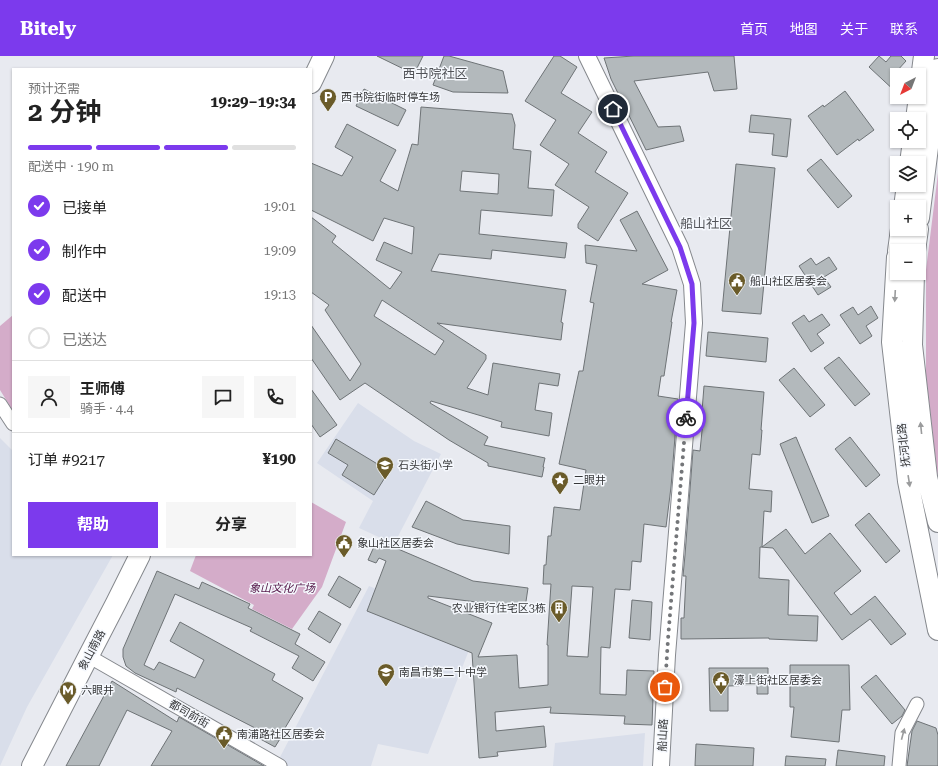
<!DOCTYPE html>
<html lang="zh">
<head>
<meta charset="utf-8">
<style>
	body { margin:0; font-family:"Roboto Serif","Noto Sans SC",serif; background:#f6f6f6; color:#222; height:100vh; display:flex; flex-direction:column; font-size:15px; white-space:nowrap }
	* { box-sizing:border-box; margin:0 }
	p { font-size:13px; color:#767676 }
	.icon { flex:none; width:22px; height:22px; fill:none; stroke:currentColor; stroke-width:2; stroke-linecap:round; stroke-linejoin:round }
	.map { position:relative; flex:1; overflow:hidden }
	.details { position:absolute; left:12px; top:12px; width:300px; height:488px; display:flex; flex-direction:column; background:#fff; border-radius:0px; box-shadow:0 1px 3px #0004 }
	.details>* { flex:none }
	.needle { width:26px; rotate:222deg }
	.tools { position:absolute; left:890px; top:12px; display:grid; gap:8px }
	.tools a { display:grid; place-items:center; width:36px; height:36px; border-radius:0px; background:#fff; box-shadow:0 1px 3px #0004; font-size:20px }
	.pin { position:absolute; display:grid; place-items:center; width:34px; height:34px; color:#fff; margin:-17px; border:2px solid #fff; border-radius:50%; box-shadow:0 1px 4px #0007 }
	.courier { position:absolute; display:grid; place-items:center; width:40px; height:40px; margin:-20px; border:3px solid #7c3aed; border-radius:50%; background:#fff; color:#222; box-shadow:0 1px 5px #0007 }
	.summary em { font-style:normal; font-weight:700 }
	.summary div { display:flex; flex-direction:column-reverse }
	.summary { display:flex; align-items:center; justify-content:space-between; height:68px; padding:0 16px }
	h1 { font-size:26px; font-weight:700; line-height:30px }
	.bar { display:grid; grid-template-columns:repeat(4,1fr); gap:6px 4px; align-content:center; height:48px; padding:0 16px }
	.bar i { height:5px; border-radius:3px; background:#e0e0e0 }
	.bar .current { background:#7c3aed }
	.bar p { grid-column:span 4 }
	.line { display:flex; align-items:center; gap:10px; padding:0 16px; border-top:1px solid #e0e0e0 }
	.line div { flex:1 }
	.round { display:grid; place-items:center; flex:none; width:42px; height:42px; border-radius:0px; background:#f6f6f6 }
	ol { padding:0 16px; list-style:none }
	li { display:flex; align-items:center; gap:12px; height:44px }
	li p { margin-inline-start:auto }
	li .icon { padding:4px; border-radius:50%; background:#7c3aed; color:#fff; stroke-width:4 }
	li:last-child { color:#767676 }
	li i { width:22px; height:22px; border:2px solid #e0e0e0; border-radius:50% }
	.primary-button { display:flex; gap:8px; margin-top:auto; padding:8px 16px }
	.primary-button a { flex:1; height:46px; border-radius:0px; background:#7c3aed; color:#fff; font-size:16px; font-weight:700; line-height:46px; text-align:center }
	.primary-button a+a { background:#f6f6f6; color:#222 }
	header { display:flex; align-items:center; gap:24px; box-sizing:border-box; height:56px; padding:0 20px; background:#7c3aed; color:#fff }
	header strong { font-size:19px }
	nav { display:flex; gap:22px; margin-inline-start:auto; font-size:14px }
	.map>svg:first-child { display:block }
	.built { fill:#d9deea }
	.green { fill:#d4acc9 }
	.building { fill:#b3b9bc; stroke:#6e7376; fill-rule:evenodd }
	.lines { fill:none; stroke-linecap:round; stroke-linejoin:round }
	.minor-casing { stroke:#85888d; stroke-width:15 }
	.tertiary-casing { stroke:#85888d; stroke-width:18 }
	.primary-casing { stroke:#85888d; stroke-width:22 }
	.minor { stroke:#fff; stroke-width:13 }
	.tertiary { stroke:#fff; stroke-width:16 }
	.primary { stroke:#fff; stroke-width:20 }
	.oneway { fill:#9a9b9c }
	.done { stroke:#747679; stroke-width:4; stroke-dasharray:0 7.2 }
	.route { stroke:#7c3aed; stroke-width:5 }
	.labels { text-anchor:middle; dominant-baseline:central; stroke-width:3; stroke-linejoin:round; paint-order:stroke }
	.poi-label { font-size:11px; fill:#363739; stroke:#f5f8fd; text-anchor:start }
	.street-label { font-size:11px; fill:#363739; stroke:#f5f8fd }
	.park-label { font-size:11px; font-style:italic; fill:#531547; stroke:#f5f8fd }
	.quarter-label { font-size:13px; fill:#525459; stroke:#f5f8fd }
</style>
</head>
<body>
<header>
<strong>Bitely</strong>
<nav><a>首页</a><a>地图</a><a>关于</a><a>联系</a></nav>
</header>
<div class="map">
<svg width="938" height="710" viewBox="0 0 938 710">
	<rect width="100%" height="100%" fill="#e8eaf0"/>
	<!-- built -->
	<path class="built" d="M358,347l56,38 27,13 -47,90 -35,-16 14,-27 -56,-38z
		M0,382l13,13v104h100l-86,152 -27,59z
		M369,530l108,44 -49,124 -50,-10 -7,22h-85l-8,-5z
		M645,677l-2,33h-90l2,-23z"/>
	<!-- green -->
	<path class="green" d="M938,117v306l-12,-103v-106z
		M13,259v96l-13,-21v-64z
		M311,446l35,20 -24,65 -30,42 -40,-20 2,-4 -64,-34 6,-16h115z"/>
	<!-- building -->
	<path class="building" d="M377,0h46l-9,18z
		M444,0h5l54,15 5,22 -55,-1 -20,-7z
		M554,0h6l17,11 -16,26 31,19 -14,21 29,19 -12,20 33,21 -30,48 -20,-13v-4l11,-17 -34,-22 14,-21 -29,-19 16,-25 -31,-19z
		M634,0h100l3,33 -23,2 -6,-19 -74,9 24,46 22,-1 4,15 -38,9 -35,-71 -7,-21z
		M879,0l7,6 5,-6h10l5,5 -10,11 1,1v20l-28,-26z
		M364,33l42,21 -8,16 -42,-20z
		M845,35l29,39 -15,11 -1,-2 -21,16 -29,-39 15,-11 1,2z
		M421,51l91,7 3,11 -2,24 18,2 -3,37 26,2 -2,26 -71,-6 -2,24 88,9 -2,15 -73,-8 -1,9 -52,-5 -8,17 135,19 -5,32 2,1 -2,17 -124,-17 49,32v4l-19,29 21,7 5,-32 67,11 -2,12 -19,-3 -4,27 17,3 -3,23 -48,-9 1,-5 -71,-21 -1,2 58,34 -4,8 61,13 -2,9h1l-2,10 -54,-11v-3l-39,-23 -84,-57 -25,17 -29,-42v-33l39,56 11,-17 -36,-54 4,-5 -18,-13v-75l25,19 -4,6 58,47 12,-17 -26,-12 8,-18 28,12 2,-27 -30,-9 -11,23 -62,-31v-47l31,13 11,-19 -18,-10 12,-23 49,26 -16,31 18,10 14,-47 6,1zM462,115l37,3 -1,20 -38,-3zM382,244l62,41 -9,14 -61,-39z
		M751,59l40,4 -4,38 -15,-2 2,-21 -25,-2z
		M821,103l31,37 -14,12 -31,-38z
		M736,108l39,4 -14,146 -39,-3z
		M637,155l31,59 -26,14 35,6 -6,32h1l-8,54h-3l-3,20 20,3 -7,88 -5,40 -22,-3 -3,38 -9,-1 -2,29 -15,-1 -5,59 -9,-1 -1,47 26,1 1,-25 27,1 -2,54 -28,-1 1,-8 -75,-3 1,-6 -56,5 1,19 48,-5 2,21 -49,5 1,4 -19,2 -7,-105 -105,-42 19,-50 -7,-3 -3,5 -8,-3 9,-20 96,41 55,7 -3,20 -97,-12v2l64,25 -14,34 39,-2 2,33 29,-3v-40h-1l4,-61h-8l1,-19h2l2,-29h3l3,-29 26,3 6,-40 -27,-6 20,-93h4l11,-68 -4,-1 7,-37 -11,-2 -1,-18 52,6 -17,-31zM572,530l21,1 -5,70 -21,-1z
		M829,201l8,12 -13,8 7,10 -13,8 -19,-29 12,-8 5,7z
		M871,250l7,12 -12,8 6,10 -12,8 -20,-29 13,-8 5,8z
		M822,258l8,11 -13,9 7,9 -13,9 -19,-29 12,-8 5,7z
		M708,276l60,6 -2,24 -60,-6z
		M839,301l31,37 -15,12 -31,-38z
		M794,312l31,37 -15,12 -31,-37z
		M704,330l60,6 -3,38h1l-2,25 -8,-1 -3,35 23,2 -1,21 -7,-1 -2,36 24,-18 19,25 25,-21 31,38 -27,22 17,22 24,-19 31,38 -15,11 -21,-26 -28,21 -69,-92 -13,-1 -1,31 30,2 -1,35 30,1 -1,25 -48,-2v-1l-88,1v-21h3l2,-42h-3l2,-21 8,-105 7,1 4,-40h-2z
		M311,333l26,36 -17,12 -9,-13z
		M796,381l33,79 -17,7 -32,-79z
		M850,381l30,38 -14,12 -31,-38z
		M336,383l53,32 -15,24 -32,-20 6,-10 -20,-12z
		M426,445l37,19 47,6 -1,28 -52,-10 -45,-17z
		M869,457l31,38 -14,12 -31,-38z
		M157,515l42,18 3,-7 48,22 -2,4 52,26 -5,10 30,18 -12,19 -21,-13 7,-12 -49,-25 2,-3 -77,-34 -31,71 10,5 5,-8 36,16 9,-18 -34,-19 10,-19 95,52 -3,6 31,18 -18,30 1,1 -11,18 -22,-12 4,-6 -80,-41 -1,4 -41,-19 -9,-7 -3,-9v-8z
		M339,520l22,13 -11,19 -22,-13z
		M632,544l20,2 -2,38 -21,-2z
		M319,555l22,13 -11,19 -22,-14z
		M790,609h59l1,45h-8l-3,32 -48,-5 3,-30h-4z
		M709,612h59v26h-11v-9l-29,1v25h-18z
		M876,619l29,35 -3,6 -10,8 -31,-37z
		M112,625l65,41 2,-5 85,49h-113l21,-35 -45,-21 -28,56h-33z
		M917,665l19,7 2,7v31h-31l5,-35z
		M696,688l58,4 -1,18h-58z
		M838,694l47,6 -1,10h-48z
		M786,700l40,3 -1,7h-40z"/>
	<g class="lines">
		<!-- minor casing -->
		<g class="minor-casing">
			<path id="minor" d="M0,348l13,20
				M97,605l183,105
				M899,710l3,-33 15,-29"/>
		</g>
		<!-- tertiary casing -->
		<g class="tertiary-casing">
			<path id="tertiary" d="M587,0l93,191 12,37 2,39 -27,332 -6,111"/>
		</g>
		<!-- primary casing -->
		<g class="primary-casing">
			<path id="primary" d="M311,27l13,-27
				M919,38l5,-38
				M916,63l3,-22
				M910,107l3,-22
				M904,151l3,-22
				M919,162l19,-149
				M898,195l3,-22
				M915,195l3,-22
				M897,201l-5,85 16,139 30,149
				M914,217l-2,72 15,132 11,45
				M32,710l56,-109 28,-54 24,-48"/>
		</g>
		<!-- minor -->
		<use href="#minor" class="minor"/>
		<!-- tertiary -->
		<use href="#tertiary" class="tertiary"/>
		<!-- primary -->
		<use href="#primary" class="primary"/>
	</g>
	<!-- one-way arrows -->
	<defs><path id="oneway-solid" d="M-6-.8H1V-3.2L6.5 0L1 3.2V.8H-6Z"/></defs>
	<g class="oneway">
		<use href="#oneway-solid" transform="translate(895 240) rotate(93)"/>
		<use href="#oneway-solid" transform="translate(921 372) rotate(-96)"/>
		<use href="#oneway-solid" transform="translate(909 425) rotate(81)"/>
		<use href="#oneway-solid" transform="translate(903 678) rotate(-75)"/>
	</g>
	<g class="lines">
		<!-- done -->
		<path class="done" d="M665,631l3,-48 18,-221"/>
		<!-- route -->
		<path class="route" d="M613,53l67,138 12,37 2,39 -8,95"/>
	</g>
	<!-- icons -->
	<defs>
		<g id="parking-pin" transform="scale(0.9)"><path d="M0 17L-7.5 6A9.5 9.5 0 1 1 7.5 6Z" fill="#6a5b29" stroke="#f5f8fd"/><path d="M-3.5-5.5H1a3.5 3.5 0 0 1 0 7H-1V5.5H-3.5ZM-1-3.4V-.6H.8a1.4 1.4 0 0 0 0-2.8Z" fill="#fff"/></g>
		<g id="civic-pin" transform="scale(0.9)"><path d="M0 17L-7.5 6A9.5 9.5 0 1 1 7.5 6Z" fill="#6a5b29" stroke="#f5f8fd"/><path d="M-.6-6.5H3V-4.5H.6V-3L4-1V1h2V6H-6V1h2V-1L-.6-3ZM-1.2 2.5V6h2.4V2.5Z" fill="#fff"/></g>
		<g id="school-pin" transform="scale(0.9)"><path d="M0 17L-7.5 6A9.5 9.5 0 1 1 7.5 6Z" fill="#6a5b29" stroke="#f5f8fd"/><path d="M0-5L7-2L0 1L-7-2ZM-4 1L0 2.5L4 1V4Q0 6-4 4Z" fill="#fff"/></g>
		<g id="sight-pin" transform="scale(0.9)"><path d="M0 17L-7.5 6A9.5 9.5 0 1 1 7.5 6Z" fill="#6a5b29" stroke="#f5f8fd"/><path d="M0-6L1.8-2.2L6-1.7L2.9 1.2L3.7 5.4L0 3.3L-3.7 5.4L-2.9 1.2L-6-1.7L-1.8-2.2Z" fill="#fff"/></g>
		<g id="building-pin" transform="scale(0.9)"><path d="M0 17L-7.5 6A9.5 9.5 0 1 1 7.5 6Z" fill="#6a5b29" stroke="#f5f8fd"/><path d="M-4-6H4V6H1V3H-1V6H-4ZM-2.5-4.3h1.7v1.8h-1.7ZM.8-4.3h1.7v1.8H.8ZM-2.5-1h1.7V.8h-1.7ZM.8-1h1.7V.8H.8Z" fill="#fff"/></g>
		<g id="metro-pin" transform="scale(0.9)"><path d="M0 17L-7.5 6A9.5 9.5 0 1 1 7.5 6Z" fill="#6a5b29" stroke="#f5f8fd"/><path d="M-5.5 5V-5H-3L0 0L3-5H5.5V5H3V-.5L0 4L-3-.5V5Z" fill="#fff"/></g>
	</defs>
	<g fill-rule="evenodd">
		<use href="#parking-pin" x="328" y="41"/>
		<use href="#civic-pin" x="737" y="225"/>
		<use href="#school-pin" x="385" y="409"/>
		<use href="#sight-pin" x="560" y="424"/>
		<use href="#civic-pin" x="344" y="487"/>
		<use href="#building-pin" x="559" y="552"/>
		<use href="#school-pin" x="386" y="616"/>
		<use href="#civic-pin" x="721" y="624"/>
		<use href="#metro-pin" x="68" y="634"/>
		<use href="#civic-pin" x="224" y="678"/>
	</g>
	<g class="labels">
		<!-- poi labels -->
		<g class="poi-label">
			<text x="341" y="41">西书院街临时停车场</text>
			<text x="750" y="225">船山社区居委会</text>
			<text x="398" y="409">石头街小学</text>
			<text x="573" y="424">二眼井</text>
			<text x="357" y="487">象山社区居委会</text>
			<text x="546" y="552" text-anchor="end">农业银行住宅区3栋</text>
			<text x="399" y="616">南昌市第二十中学</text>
			<text x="734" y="624">濠上街社区居委会</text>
			<text x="81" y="634">六眼井</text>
			<text x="237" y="678">南浦路社区居委会</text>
		</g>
		<!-- street labels -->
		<g class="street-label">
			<text transform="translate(904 389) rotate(-96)">抚河北路</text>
			<text transform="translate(92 594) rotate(-62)">象山南路</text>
			<text transform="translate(189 658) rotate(30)">都司前街</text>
			<text transform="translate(663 679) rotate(-87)">船山路</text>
		</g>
		<!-- park labels -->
		<g class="park-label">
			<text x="282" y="532">象山文化广场</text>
		</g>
		<!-- quarter labels -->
		<g class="quarter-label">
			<text x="435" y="17">西书院社区</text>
			<text x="706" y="167">船山社区</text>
		</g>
	</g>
</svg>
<div class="tools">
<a><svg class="needle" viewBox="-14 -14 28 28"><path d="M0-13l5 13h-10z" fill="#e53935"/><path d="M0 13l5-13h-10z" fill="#767676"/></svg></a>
<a><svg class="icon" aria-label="locate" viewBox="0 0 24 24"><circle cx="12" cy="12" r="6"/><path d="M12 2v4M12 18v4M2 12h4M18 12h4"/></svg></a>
<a><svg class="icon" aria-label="layers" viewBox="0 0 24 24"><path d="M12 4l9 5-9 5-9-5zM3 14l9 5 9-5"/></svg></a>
<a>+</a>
<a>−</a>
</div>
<div class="pin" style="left:665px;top:631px;background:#ea580c"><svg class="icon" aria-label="bag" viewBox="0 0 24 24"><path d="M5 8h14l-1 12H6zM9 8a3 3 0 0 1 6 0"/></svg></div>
<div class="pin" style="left:613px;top:53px;background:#1f2937"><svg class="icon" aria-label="home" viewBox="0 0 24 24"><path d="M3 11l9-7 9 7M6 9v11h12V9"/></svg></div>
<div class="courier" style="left:686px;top:362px"><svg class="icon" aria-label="bike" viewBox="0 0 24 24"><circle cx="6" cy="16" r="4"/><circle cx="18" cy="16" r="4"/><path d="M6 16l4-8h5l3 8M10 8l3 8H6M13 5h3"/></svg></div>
<section class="details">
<div class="summary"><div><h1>2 分钟</h1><p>预计还需</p></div><em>19:29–19:34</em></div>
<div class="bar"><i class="current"></i><i class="current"></i><i class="current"></i><i></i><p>配送中 · 190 m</p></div>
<ol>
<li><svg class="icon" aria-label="check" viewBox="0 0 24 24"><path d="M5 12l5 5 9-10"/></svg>已接单<p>19:01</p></li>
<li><svg class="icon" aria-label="check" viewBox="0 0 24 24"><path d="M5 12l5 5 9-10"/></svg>制作中<p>19:09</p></li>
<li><svg class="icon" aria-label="check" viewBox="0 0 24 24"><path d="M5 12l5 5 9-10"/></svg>配送中<p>19:13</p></li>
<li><i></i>已送达</li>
</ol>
<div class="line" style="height:72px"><a class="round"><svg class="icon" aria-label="person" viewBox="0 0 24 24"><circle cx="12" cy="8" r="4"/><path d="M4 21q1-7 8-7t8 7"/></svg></a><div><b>王师傅</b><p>骑手 · 4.4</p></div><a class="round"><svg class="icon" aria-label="chat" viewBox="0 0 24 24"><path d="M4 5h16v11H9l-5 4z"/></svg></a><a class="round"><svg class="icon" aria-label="phone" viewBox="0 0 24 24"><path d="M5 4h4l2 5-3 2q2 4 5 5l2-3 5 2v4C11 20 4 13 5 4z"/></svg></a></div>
<div class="line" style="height:52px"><div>订单 #9217</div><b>¥190</b></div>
<div class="primary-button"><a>帮助</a><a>分享</a></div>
</section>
</div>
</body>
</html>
